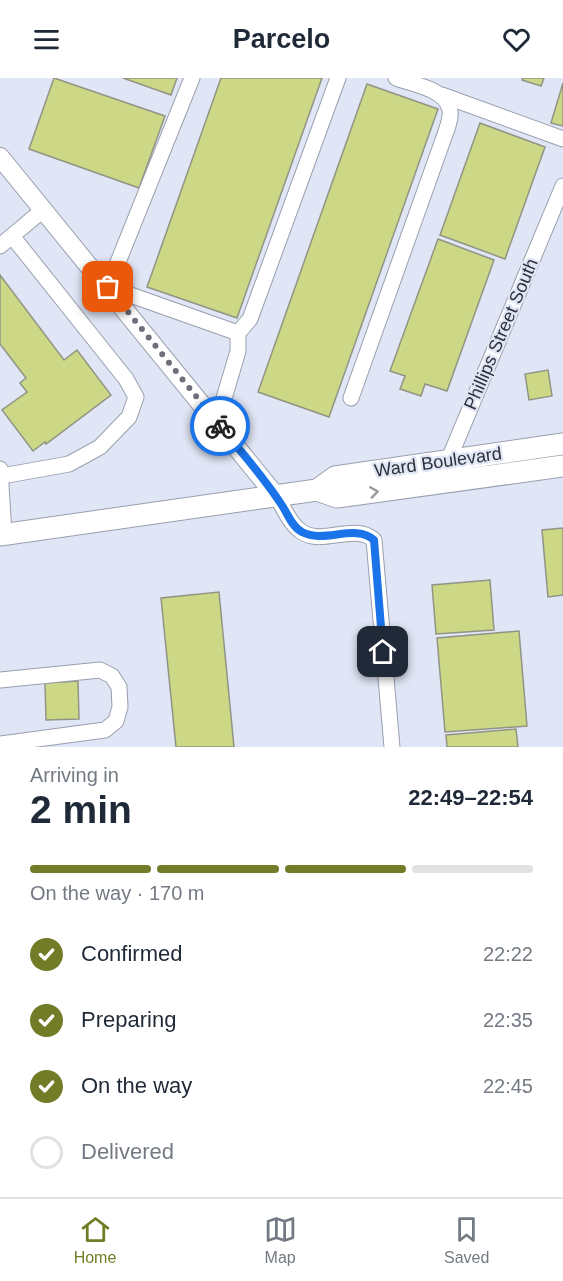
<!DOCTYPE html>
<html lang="en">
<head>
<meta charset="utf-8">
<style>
	body { margin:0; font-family:Helvetica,sans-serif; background:#f6f6f7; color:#1f2937; height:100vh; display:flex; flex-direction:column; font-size:22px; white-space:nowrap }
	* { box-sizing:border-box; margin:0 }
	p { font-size:20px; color:#747a83 }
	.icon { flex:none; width:33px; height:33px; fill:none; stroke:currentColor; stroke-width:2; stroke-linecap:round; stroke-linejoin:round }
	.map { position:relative; height:669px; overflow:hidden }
	.sheet { display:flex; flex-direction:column; background:#fff; flex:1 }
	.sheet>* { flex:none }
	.pin { position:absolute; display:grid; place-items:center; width:51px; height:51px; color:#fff; margin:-26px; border-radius:12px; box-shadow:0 3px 9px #0006 }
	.courier { position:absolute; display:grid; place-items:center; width:60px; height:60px; margin:-30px; border:4px solid #1a73e8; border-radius:50%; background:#fff; color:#222; box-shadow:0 2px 8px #0007 }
	.headline em { font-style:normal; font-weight:700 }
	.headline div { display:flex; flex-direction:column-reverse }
	.headline { display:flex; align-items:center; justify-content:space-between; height:102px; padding:0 30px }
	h1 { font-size:39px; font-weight:700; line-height:45px }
	.bar { display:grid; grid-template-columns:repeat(4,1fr); gap:9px 6px; align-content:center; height:72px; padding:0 30px }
	.bar i { height:8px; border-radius:4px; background:#e0e1e3 }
	.bar .on { background:#727b26 }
	.bar p { grid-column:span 4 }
	ol { padding:0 30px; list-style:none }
	li { display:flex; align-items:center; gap:18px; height:66px }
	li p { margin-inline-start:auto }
	li .icon { padding:6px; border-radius:50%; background:#727b26; color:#fff; stroke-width:4 }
	li:last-child { color:#747a83 }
	li i { width:33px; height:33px; border:3px solid #e0e1e3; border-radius:50% }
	header { display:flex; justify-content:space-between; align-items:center; height:78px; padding:0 30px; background:#fff; font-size:27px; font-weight:700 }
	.tabs { display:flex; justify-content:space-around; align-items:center; height:84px; border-top:2px solid #e0e1e3; background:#fff; font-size:16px; color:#747a83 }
	.tabs a { display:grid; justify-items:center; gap:3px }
	.tabs .on { color:#727b26 }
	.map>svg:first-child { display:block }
	.building { fill:#ccd886; stroke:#919484; stroke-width:1.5 }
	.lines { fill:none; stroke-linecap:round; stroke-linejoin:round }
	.minor-casing { stroke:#999fae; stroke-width:17 }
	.major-casing { stroke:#999fae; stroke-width:20 }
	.highway-casing { stroke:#999fae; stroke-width:23 }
	.minor { stroke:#fff; stroke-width:15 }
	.major { stroke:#fff; stroke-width:18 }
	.highway { stroke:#fff; stroke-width:21 }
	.oneway { stroke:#97989c }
	.done { stroke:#6d707a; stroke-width:6; stroke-dasharray:0 10.8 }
	.route { stroke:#1a73e8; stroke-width:8 }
	.labels { text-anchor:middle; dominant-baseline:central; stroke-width:4.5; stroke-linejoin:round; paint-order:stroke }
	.street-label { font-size:18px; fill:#2f3138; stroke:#e0e6f6 }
</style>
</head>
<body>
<header><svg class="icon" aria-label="menu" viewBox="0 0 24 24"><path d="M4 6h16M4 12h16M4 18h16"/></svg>Parcelo<svg class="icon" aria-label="heart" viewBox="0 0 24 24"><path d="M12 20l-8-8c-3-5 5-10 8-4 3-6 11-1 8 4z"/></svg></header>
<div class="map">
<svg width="563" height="669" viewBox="0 0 563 669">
	<rect width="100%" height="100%" fill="#e0e6f6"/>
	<!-- building -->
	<path class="building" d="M54,0l111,38 -26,72 -110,-39z
		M123,0h54l-6,17z
		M221,0h101l-85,240 -90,-31z
		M523,0h21l-3,8 -19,-6z
		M563,5v43l-12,-3z
		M367,6l71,25 -109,308 -71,-25z
		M480,45l65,24 -40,112 -65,-24z
		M438,161l56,21 -47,131 -22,-7 -4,12 -21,-7 5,-13 -15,-5z
		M0,197l64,85 13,-10 34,45 -65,49 -1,-2 -12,9 -31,-41 25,-18 -7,-9 6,-5 -26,-34z
		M548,292l4,26 -23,4 -4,-26z
		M563,450v67l-15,2 -6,-67z
		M490,502l4,50 -58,4 -4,-49z
		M219,514l15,155h-58l-15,-149z
		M519,553l8,95 -82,6 -8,-94z
		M78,603l1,38 -33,1 -1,-37z
		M516,651l2,18h-71l-1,-12z"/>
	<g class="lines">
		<!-- minor casing -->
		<g class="minor-casing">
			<path id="minor" d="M192,0l-84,209 130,46v18l-21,71
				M442,17l121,44
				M0,168l44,-37
				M238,255l12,-14 88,-241
				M351,320l92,-258c3,-9 10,-24 6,-33 -5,-18 -37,-23 -53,-29
				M446,388l117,-280
				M0,391l4,65
				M2,398l67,-12 31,-17 29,-30 7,-20 -10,-18 -114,-143
				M276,418c7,10 12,24 21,32 21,22 56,-7 77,12l18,207
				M0,602l100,-10 12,6 7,11 1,20 -4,14 -11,9 -105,14"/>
		</g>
		<!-- major casing -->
		<g class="major-casing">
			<path id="major" d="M0,79l276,339"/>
		</g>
		<!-- highway casing -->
		<g class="highway-casing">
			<path id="highway" d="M317,412l18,-13 228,-33
				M0,457l317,-45 20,7 226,-31"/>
		</g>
		<!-- minor -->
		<use href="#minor" class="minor"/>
		<!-- major -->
		<use href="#major" class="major"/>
		<!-- highway -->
		<use href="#highway" class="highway"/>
	</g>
	<!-- one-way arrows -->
	<defs><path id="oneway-chevron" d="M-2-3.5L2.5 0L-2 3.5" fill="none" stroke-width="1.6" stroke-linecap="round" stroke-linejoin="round" transform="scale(1.5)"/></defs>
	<use class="oneway" href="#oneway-chevron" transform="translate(374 414) rotate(-8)"/>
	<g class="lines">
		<!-- done -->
		<path class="done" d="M108,209l112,139"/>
		<!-- route -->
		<path class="route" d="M220,348c21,26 45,52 63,81 5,8 10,21 19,25 23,12 53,-9 72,8l9,112"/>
	</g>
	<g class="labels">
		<!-- street labels -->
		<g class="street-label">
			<text transform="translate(501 256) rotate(-67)">Phillips Street South</text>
			<text transform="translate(438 384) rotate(-8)">Ward Boulevard</text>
		</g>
	</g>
</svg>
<div class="pin" style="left:108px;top:209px;background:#ea580c"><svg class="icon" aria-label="bag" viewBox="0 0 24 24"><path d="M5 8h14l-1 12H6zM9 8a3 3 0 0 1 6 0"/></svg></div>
<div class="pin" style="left:383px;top:574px;background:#1f2937"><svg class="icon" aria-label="home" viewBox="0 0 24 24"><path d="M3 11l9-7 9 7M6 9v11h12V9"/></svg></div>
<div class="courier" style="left:220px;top:348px"><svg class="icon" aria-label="bike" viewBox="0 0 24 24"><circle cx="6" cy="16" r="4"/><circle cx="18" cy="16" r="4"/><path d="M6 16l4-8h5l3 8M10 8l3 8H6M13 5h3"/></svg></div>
</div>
<section class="sheet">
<div class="headline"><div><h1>2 min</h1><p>Arriving in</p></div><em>22:49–22:54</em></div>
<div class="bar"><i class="on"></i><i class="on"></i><i class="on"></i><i></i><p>On the way · 170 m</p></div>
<ol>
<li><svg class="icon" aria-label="check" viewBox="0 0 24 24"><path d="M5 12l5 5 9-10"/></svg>Confirmed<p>22:22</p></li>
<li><svg class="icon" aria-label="check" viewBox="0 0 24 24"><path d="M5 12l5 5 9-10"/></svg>Preparing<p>22:35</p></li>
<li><svg class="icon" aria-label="check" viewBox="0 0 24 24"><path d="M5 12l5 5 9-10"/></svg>On the way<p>22:45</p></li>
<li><i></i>Delivered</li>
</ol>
</section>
<nav class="tabs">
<a class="on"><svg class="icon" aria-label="home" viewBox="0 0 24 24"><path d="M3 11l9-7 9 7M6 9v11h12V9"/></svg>Home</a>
<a><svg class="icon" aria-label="map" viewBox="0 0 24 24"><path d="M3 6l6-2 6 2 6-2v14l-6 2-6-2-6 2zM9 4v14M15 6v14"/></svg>Map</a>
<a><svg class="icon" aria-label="saved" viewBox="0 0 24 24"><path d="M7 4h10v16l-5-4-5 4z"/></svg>Saved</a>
</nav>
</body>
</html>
